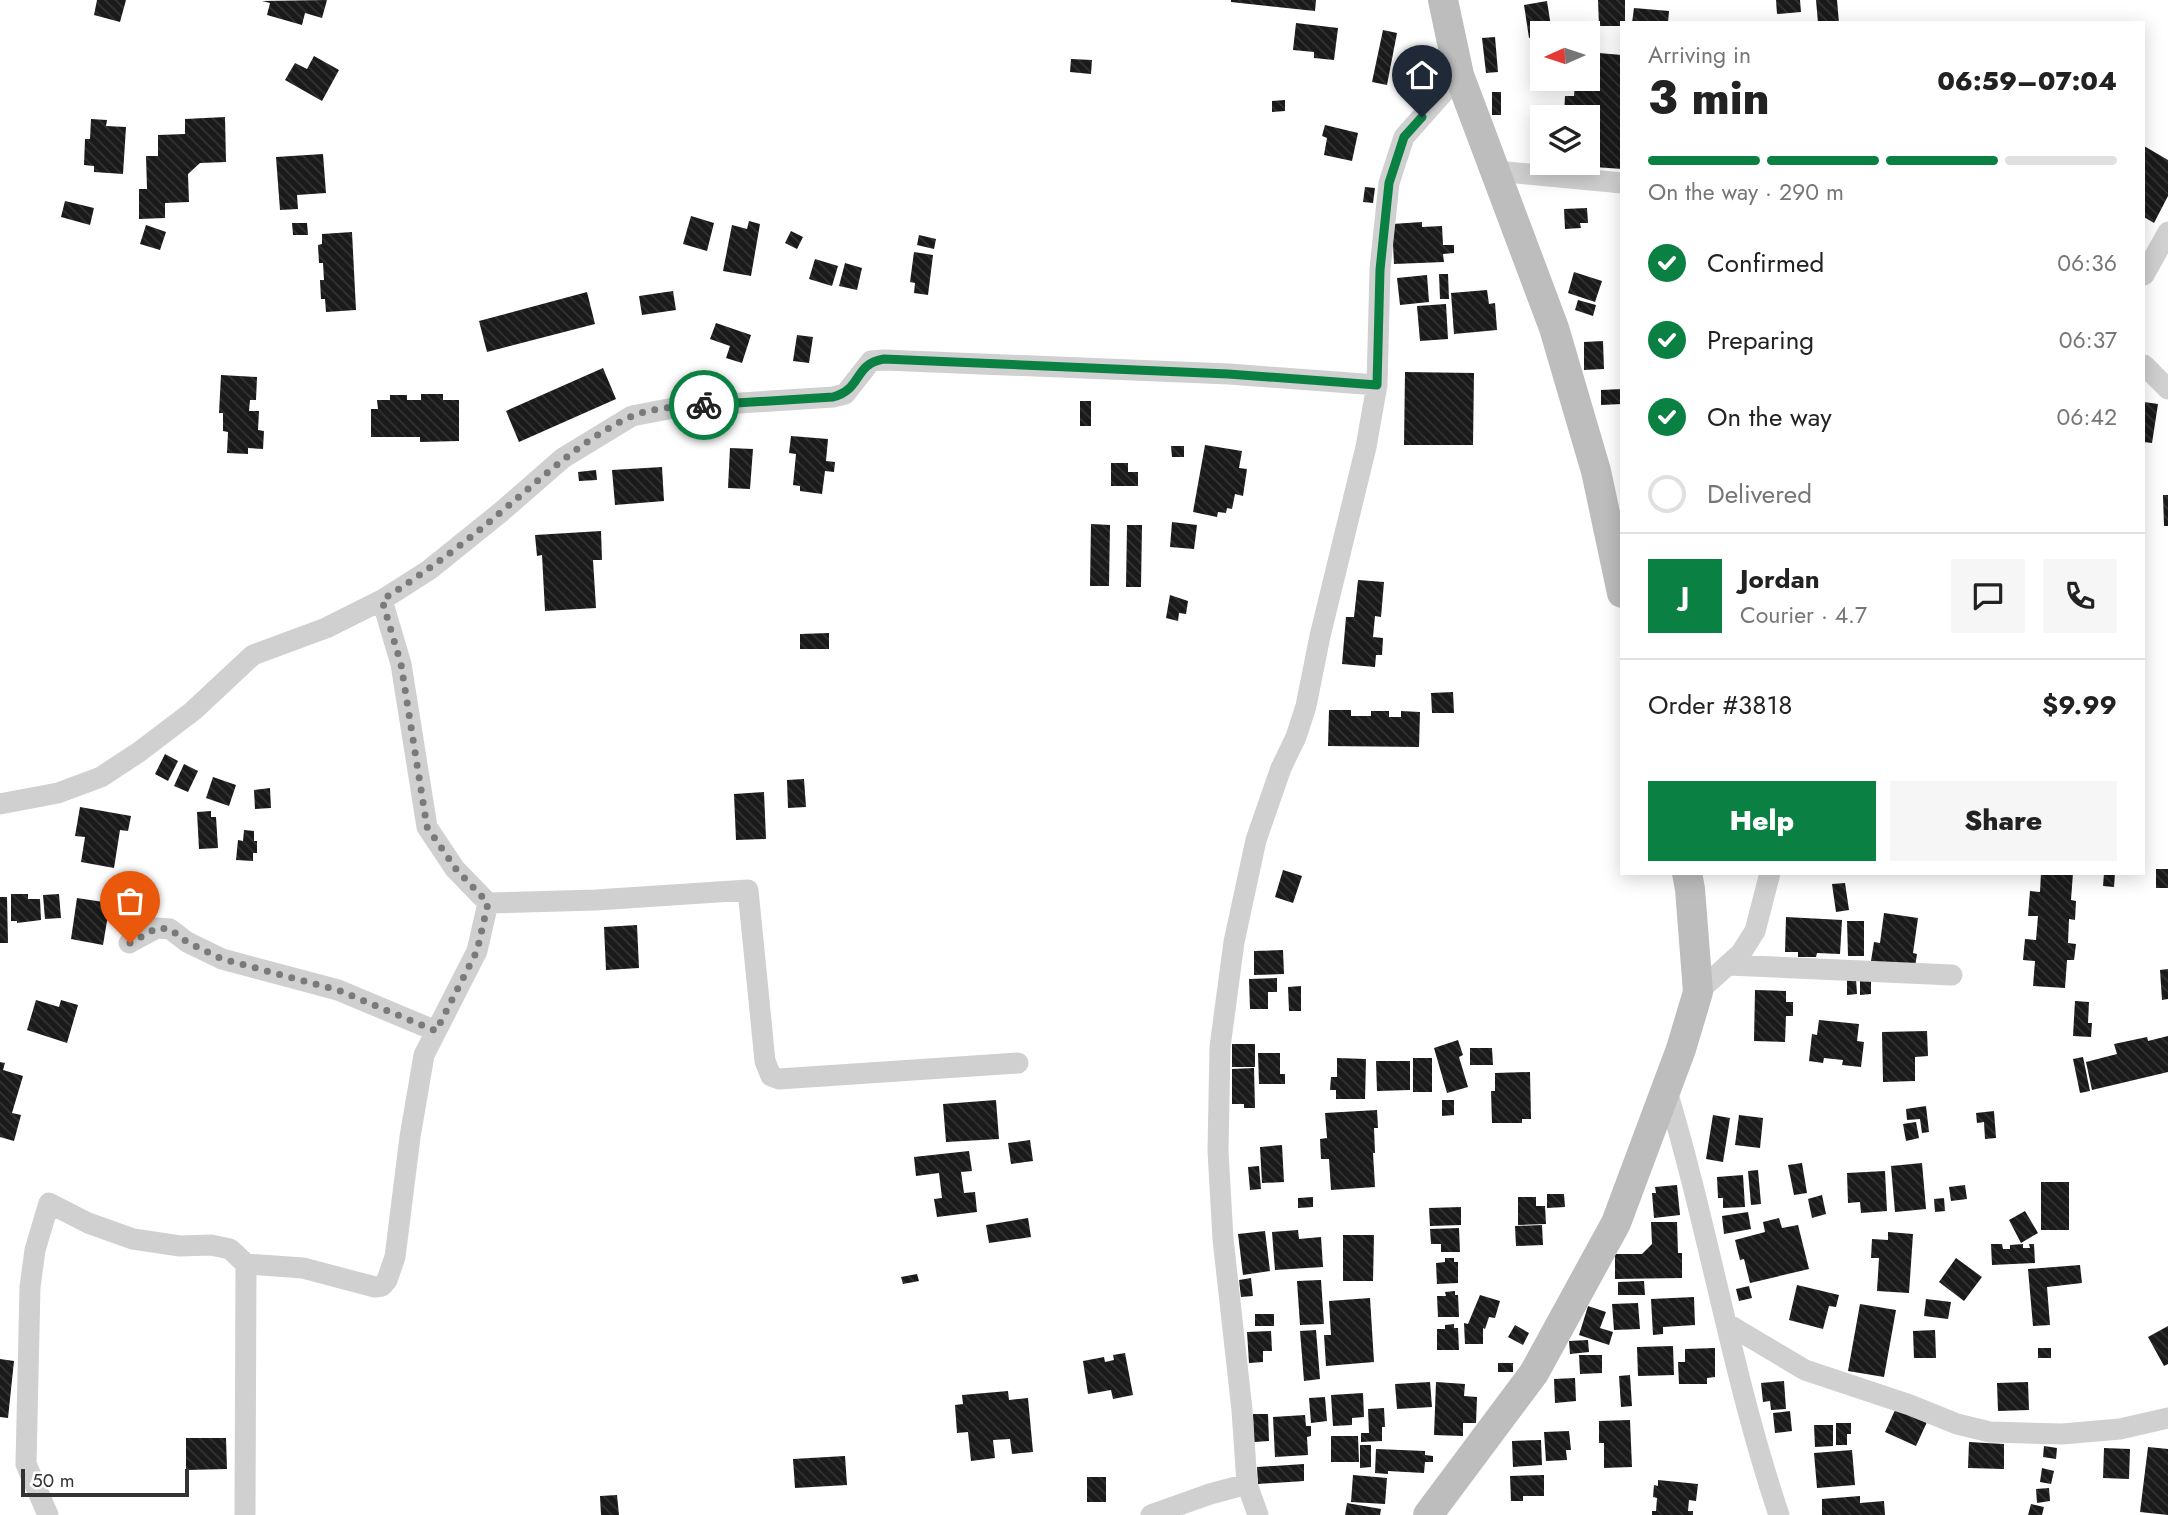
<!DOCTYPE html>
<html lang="en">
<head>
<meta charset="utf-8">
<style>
	body { margin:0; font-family:Jost,sans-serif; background:#f6f6f6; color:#222; height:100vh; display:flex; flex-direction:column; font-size:26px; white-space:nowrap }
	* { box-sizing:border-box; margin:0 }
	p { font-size:23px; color:#767676 }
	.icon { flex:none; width:38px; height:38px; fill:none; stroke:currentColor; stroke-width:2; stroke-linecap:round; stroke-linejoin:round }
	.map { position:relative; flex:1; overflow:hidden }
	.details { position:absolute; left:1620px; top:21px; width:525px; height:854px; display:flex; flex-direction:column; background:#fff; border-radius:0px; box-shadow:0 4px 18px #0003 }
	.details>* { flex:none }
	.needle { width:46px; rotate:267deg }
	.fabs { position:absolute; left:1530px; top:21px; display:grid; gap:14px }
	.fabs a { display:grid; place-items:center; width:70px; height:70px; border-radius:0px; background:#fff; box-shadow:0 4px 18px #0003; font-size:35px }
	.scale { position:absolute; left:21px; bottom:18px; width:168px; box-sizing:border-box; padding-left:7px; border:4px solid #333; border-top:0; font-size:19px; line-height:24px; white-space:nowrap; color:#333; -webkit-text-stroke:5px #fff; paint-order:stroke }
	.pin { position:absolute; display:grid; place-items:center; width:60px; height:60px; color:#fff; margin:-72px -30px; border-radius:50% 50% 50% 0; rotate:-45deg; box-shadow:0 0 7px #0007 }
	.pin .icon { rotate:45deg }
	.courier { position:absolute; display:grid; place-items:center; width:70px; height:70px; margin:-35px; border:5px solid #0b8043; border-radius:50%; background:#fff; color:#222; box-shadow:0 2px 9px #0007 }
	.overview em { font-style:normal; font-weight:800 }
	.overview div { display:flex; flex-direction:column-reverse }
	.overview { display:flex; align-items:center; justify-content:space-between; height:119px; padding:0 28px }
	h1 { font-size:46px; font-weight:800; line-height:52px }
	.bar { display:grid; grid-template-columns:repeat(4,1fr); gap:10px 7px; align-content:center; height:84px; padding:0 28px }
	.bar i { height:9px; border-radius:5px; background:#e0e0e0 }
	.bar .selected { background:#0b8043 }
	.bar p { grid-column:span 4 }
	.line { display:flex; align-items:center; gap:18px; padding:0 28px; border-top:2px solid #e0e0e0 }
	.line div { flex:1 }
	.round { display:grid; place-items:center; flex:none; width:74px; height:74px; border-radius:0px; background:#f6f6f6 }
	ol { padding:0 28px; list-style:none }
	li { display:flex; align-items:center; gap:21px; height:77px }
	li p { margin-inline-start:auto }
	li .icon { padding:7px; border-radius:50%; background:#0b8043; color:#fff; stroke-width:4 }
	li:last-child { color:#767676 }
	li i { width:38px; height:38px; border:4px solid #e0e0e0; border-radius:50% }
	.button { display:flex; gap:14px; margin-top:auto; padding:14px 28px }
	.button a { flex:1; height:80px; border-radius:0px; background:#0b8043; color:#fff; font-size:28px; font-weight:800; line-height:80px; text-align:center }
	.button a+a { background:#f6f6f6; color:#222 }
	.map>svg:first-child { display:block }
	.building { fill:url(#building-back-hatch) }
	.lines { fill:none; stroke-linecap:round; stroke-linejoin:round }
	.street { stroke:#d0d0d0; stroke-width:21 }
	.secondary { stroke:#bdbdbd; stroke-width:30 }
	.done { stroke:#7a7a7a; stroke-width:7; stroke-dasharray:0 12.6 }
	.route { stroke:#0b8043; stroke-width:9 }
</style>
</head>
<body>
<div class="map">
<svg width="2168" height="1515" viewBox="0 0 2168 1515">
	<defs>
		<pattern id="building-back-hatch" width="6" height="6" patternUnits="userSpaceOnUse" patternTransform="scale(1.75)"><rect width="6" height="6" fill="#1a1a1a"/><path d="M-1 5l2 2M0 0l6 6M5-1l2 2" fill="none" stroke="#333"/></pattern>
	</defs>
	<rect width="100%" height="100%" fill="#fff"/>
	<!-- building -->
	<path class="building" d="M97,0h29l-6,22 -26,-7z
		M327,0l-5,18 -17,-5 -3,12 -35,-10 3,-12 -8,-2z
		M1231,0h85l-1,11 -84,-9z
		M1598,0h27v23h-3v3h-23z
		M1776,0h24l1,12 -24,2z
		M1816,0h21l2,23h-21z
		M1547,1l5,32h-10v2l-13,3 -5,-33z
		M1634,8l35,3 -1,12h-36z
		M1296,23l42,5 -4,32 -20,-2v-6l-21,-2z
		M1383,30l14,3 -10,52 -15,-3z
		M1495,37l3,35 -12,1 -4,-35z
		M1587,52l35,3v114l-55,-4v-2h20v-46h-23l1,-21h9l1,-12h-8v-5h20z
		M314,56l25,14 -17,31 -37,-21 10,-17 12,6z
		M1071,59l21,1 -1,14 -21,-2z
		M1492,92h9v23h-9z
		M1285,100v11l-13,1v-11z
		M225,117l1,45 -26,1 -12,11 1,28 -24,1v15l-26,1v-30h8l-1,-33h12v-21l27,-1v-15z
		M91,119l16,1 -1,6 20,1 -3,47 -29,-2v-6l-10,-1 1,-26h5z
		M1325,125l33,8 -6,28 -28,-6 3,-17 -5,-2z
		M2144,146l24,14v36l-14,27 -10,-6z
		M323,154l3,39 -29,2 1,14 -18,1 -4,-53z
		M1365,187l10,1 -2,15 -10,-1z
		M65,201l29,7 -4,17 -29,-8z
		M1587,208l1,15h-8l1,5 -16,1 -1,-20z
		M691,216l23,7 -7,28 -24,-7z
		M749,221l11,3 -9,52 -28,-5 9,-46 15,4z
		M1422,222v5l20,-1 1,19h11v8l-11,1 1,8 -50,2 -2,-40z
		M292,223h15l1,12h-15z
		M146,225l20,7 -6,18 -20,-6z
		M791,231l12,6 -6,12 -12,-6z
		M352,232l4,78 -30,2 -1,-13h-4l-1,-19h4l-1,-17h-4l-1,-18 4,-1v-10z
		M919,235l17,4 -2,10 -17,-4z
		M914,252l19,3 -5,40 -14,-2 1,-10 -5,-1z
		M815,259l23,7 -6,20 -23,-7z
		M845,263l17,5 -5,22 -18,-4z
		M1574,272l28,9 -7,21 -27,-9z
		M1439,274h9l1,25h-9z
		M1427,275l2,27 -29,3 -3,-27z
		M1487,290l2,14 6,-1 2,27 -43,4 -3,-41z
		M673,291l3,19 -34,5 -3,-19z
		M587,292l8,32 -108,28 -8,-31z
		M1578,300l18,5 -3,11 -18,-6z
		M1446,304l2,35 -28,2 -3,-35z
		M716,323l35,12 -9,28 -16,-5 4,-12 -20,-7z
		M797,335l16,2 -4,26 -16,-2z
		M1603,341l1,28 -20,1v-28z
		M603,368l13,31 -97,43 -13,-31z
		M1405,372l69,1 -1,72h-69z
		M221,375l36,2 -1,23h-6l-1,11h10l-1,19 6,1 -1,18 -15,-1v6l-21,-1 1,-21 -5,-1v-18h-4z
		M1622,389v15l-21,1v-15z
		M421,394h22v6h16v41l-39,1v-5h-49v-28h7l-1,-9h13v-5h17v5h14z
		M1080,401h11v25h-11z
		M2144,402l14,2 -6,39 -8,-1z
		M791,436l37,3 -2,22 9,1 -1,10 -9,-1 -3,23 -22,-3v-5l-7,-1 3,-31 -7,-1z
		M1205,445l37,6 -3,17 8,1 -4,27 -8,-2 -3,15 -5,-1 -1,5 -8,-1 -1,5 -24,-5z
		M1171,446h13v11h-12z
		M730,448l23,1 -3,40 -22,-1z
		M1111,463h17v9h10v14h-27z
		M662,467l2,34 -49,4 -3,-35z
		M596,470l1,10 -18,1 -1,-9z
		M2163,495h5v31h-4z
		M1172,522l25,3 -3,24 -24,-2z
		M1091,524l19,1 -1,61h-19z
		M1127,525h15l-1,62h-15z
		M601,531l1,29h-9l3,48 -51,3 -3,-56 -5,1 -2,-21z
		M1358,580l26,2 -3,35 -6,-1 -2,21 10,1 -1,17h-6l-1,12 -33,-3 4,-47h8z
		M1170,595l18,6 -2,13 -7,-1 -1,8 -12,-3z
		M829,633v16h-29v-15z
		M1453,692l1,21h-22l-1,-20z
		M1329,710h22v6h20v-5h18v6h12v-6l19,1 -1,35 -91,-1z
		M165,754l13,7 -10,20 -13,-7z
		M184,764l14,7 -10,21 -14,-6z
		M213,777l23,8 -7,21 -23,-8z
		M804,779l2,28 -18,1 -1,-28z
		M270,788l1,20 -16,1 -1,-19z
		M764,792l2,47 -30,1 -2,-46z
		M80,807l51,9 -3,15 -8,-1 -6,38 -33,-6 4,-25 -10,-1z
		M211,811v6h5l2,31 -19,1 -2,-37z
		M244,830l10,1v10h3v12h-4v8l-17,-1 2,-20 5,1z
		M2156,869h12v19h-12z
		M1283,870l19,6 -9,27 -18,-6z
		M2041,873h32l-2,27 5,1 -1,19 -6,-1 -1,24 8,1 -2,16h-7l-2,28 -32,-2 2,-25 -12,-1 2,-21 11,1 2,-24h-10l2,-25 10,1z
		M2104,873h11l-1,14 -11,-1z
		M132,883l22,1v23h-22z
		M1845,883l4,27 -13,2 -4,-28z
		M11,894h17v5h12l1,21 -24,3v-2h-6z
		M59,894l2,24 -16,1 -2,-24z
		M0,897h7l1,46h-8z
		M77,898l33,5 -7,42 -32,-6z
		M1884,913l34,5 -5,35 4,1 -2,13 -44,-6 3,-19 6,1z
		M1786,917l56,3 -2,34 -23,-1 -1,4h-18v-5h-13z
		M1847,921h17v35h-16z
		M637,925l2,43 -33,2 -2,-43z
		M1283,950l1,24 -30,1v-24z
		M2168,969v30l-6,1 -2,-30z
		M1277,978v14h-9v17h-18l-1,-30z
		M1860,978h11v16l-11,1z
		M1847,979h9l1,15 -10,1z
		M1301,986v25h-12l-1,-24z
		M1755,990l31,1v11h7v14h-7l-1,26 -31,-1z
		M36,1000l23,7 2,-7 17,5 -11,38 -40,-13z
		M2075,1001l14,1 -1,21h4l-1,14 -18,-1z
		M1819,1020l40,4 -2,17 7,1 -3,25 -19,-2 1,-5 -19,-2 -1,5 -14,-2 3,-27 5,1z
		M1927,1031l1,25 -13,1v24l-32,1 -1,-50z
		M2168,1036v36l-76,18 -6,-28 31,-8 -3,-10 33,-7 1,4z
		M1458,1040l5,15 -4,2 9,30 -21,6 -13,-45z
		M1232,1044h23v23h-23z
		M1470,1048h22l1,17h-23z
		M1258,1053h22v21h5v10h-26z
		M2083,1057l7,34 -10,2 -7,-34z
		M1337,1058l29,1 -1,40h-29v-9h-6l1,-13h6z
		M1413,1058h19v34h-19z
		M1376,1061h34v29l-33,1z
		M0,1062l5,1 -2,7 20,6 -11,37 9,2 -7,26 -14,-4z
		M1254,1068l1,40h-11v-4h-12v-35z
		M1530,1072l1,47h-9v4h-30l-1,-32h4v-18z
		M996,1100l3,39 -53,3 -3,-38z
		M1442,1100h12v15l-12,1z
		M1926,1106l3,26 -7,1 -2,-14 -13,1 -1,-11z
		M1377,1110l1,18h-4l1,25h-2l2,34 -44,3 -2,-31h-8l-1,-20 7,-1 -2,-25z
		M1994,1111l2,27 -11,1 -1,-17 -7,1 -1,-10z
		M1713,1115l17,3 -7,44 -17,-3z
		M1739,1115l24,3 -3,30 -25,-3z
		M1916,1122l3,16 -13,3 -3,-17z
		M1030,1140l3,21 -22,3 -3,-21z
		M1282,1145l2,37 -22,1 -2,-36z
		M969,1151l3,20 -11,1 3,21 11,-1 2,20 -40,5 -3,-18 8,-1 -3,-25 -23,3 -2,-19z
		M1802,1163l5,30 -13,2 -6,-30z
		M1922,1163l4,46 -31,3 -4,-46z
		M1259,1166l2,23 -11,1 -2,-23z
		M1758,1170l3,34 -10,1 -3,-34z
		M1885,1171l2,40 -26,2 -1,-11 -12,1 -1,-30z
		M1743,1175l2,32 -22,1v-10h-5l-1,-21z
		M2041,1182h28v48h-28z
		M1677,1185l3,30 -26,3 -2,-25h4l-1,-6z
		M1965,1185l2,14 -16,2 -2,-14z
		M1547,1194h17l1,13 -18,1z
		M1822,1195l4,19 -14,4 -4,-19z
		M1313,1197v10l-15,1v-10z
		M1518,1197h18v9h9l1,18 -28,1z
		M1944,1198l1,13 -10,1 -1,-13z
		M1461,1207v18l-31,1 -1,-18z
		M2025,1211l13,22 -17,10 -12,-23z
		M1748,1212l3,17 -27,5 -2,-18z
		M1028,1218l3,19 -42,6 -3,-18z
		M1779,1218l3,10 16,-3 11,44 -59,14 -6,-24 -4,1 -5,-20 30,-8 -2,-10z
		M1651,1222h26l1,31h4v25l-67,1v-25h27l10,-10z
		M1542,1225l1,20 -27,1 -1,-20z
		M1459,1228l1,24h-19v-8h-10l-1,-15z
		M1298,1230l1,9 22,-2 2,30 -48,3 -3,-38z
		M1265,1231l5,40 -27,4 -5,-41z
		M1888,1232l25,2 -4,59 -32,-2 2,-33h-8l1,-19 16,1z
		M1343,1235h31l-1,46h-30z
		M1991,1244h11l1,5h7v-4l13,-1v4h7l-1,-4h5l1,19 -43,2z
		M1445,1258h9v4h4v21l-21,1 -1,-21 9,-1z
		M1956,1258l26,19 -18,24 -25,-19z
		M2080,1265l2,18 -35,4 3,38 -17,1 -5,-57z
		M917,1274l2,7 -16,3 -2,-7z
		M1251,1278l2,18 -12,1 -2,-17z
		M1321,1280l3,44 -24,1 -3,-44z
		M1644,1281l1,14h-27v-13z
		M1797,1285l42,10 -3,12 -7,-1 -6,23 -34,-9z
		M1749,1286l3,12 -13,3 -3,-12z
		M1455,1291v4h3l1,22h-21l-1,-21h9l-1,-4z
		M1480,1295l20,6 -5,17 -6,-1 -4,12 -2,-1v16h-18l-1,-21 4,1z
		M1694,1297l1,28 -32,2v7l-10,1 -2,-36z
		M1370,1298l4,64 -48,4 -2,-31h7l-2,-34z
		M1926,1299l25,3 -3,17 -24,-3z
		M1638,1303l2,26 -26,1 -2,-26z
		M1860,1304l36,6 -12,67 -36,-6z
		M1588,1306l18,6 -6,16 13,4 -4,13 -30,-10z
		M1255,1314h19v12h-19z
		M1454,1324v4h4l1,22h-22v-21h8v-4z
		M1515,1325l14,8 -6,12 -15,-8z
		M2168,1326v38l-4,2 -16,-29z
		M1316,1330l4,49 -16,2 -4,-50z
		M1935,1330l1,28h-22l-1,-27z
		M1271,1331l1,20h-9v11l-14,1 -2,-31z
		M1588,1340l1,12 -19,2 -1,-13z
		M1673,1346l1,29 -36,1 -1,-29z
		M1715,1348v29l-8,1v6h-28l-1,-22h7v-13z
		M2038,1348h13v10h-13z
		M1125,1353l8,42 -20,4 -2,-9 -23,4 -5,-33 21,-4 1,5 9,-2 -1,-5z
		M1579,1355h23v18l-22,1z
		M0,1359l14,2 -6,57 -8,-1z
		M1498,1363h15v9h-15z
		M1630,1375l2,31 -11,1 -2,-31z
		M1575,1378l1,23 -21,2 -1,-24z
		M1784,1381l2,28 -15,1 -1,-9 -7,1 -2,-19z
		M1430,1382l2,25 -35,2 -2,-25z
		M1436,1382l29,2 -1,12 13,1 -1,26h-13v13l-29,-1z
		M2028,1382l1,28 -31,1 -1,-28z
		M1008,1391l1,9 19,-2 5,54 -21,2 -2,-15 -17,1 2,18 -24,3 -3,-29 -11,1 -2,-28 8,-1 -1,-9z
		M1363,1393l1,24 -12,1v7l-19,1 -2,-31z
		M1325,1397l2,24 -16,2 -2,-25z
		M1384,1408l1,19h-3v14l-21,1v-9h8l-1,-24z
		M1896,1408l31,14 -11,24 -31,-14z
		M1790,1411l2,20 -17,2 -2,-20z
		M1253,1414h15l1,27 -15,1z
		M1305,1415l1,11h5v10l-4,1 1,18 -33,2 -2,-40z
		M1630,1420l2,47 -28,1v-25h-5v-22z
		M1836,1423h15v11h-4v11h-11z
		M1814,1425h19v21l-18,1z
		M1569,1431l2,19h-5l1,10 -21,1 -2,-29z
		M1331,1436h27l1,26h-28z
		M186,1438h40l1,31 -41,1z
		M1541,1440l1,25 -29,2 -1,-26z
		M1969,1442l35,2v25l-36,-1z
		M1360,1445h11v22l-11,1z
		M2044,1446l13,2 -1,11 -13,-2z
		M2148,1447l20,2v66l-28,-3z
		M2104,1448l26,1 -1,30 -26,-1z
		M1376,1449l49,2v4l8,1v6h-8l-1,11 -36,-2v3l-13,-1z
		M1852,1450l3,35 -38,3 -3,-35z
		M845,1456l2,29 -52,3 -2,-29z
		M1304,1464v17l-46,3 -1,-17z
		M2042,1468l12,3 -3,13 -11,-2z
		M1353,1475l34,3 -2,26 -34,-2z
		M1544,1475v21h-21v5h-12l-1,-25z
		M1087,1477h19v25h-19z
		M1658,1480l40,4 -2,17 -7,-1 -1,11h5v4h-41v-4h4l1,-13 -4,-1 1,-12 4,1z
		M2049,1488l1,13 -13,2 -1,-14z
		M617,1495l2,20h-18l-1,-19z
		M1860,1496v7l24,-2 1,14h-63v-16z
		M1347,1503l34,6 -1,6h-35z
		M2031,1504l13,3 -2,8h-14z"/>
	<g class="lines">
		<!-- street -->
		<path class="street" d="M1496,171l126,12
			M2144,275l24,-43
			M2144,365l24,24
			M0,804l58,-11 43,-16 38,-25 54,-41 60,-56 73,-27 56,-28 47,-30 72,-58 62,-54 69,-42 47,-9 154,-10 12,-3 26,-33 13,-1 345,14 148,11
			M488,903l108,-3 152,-10 17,171 6,15 8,3 239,-16
			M129,943l28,-15 13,1 17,13 35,17 116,31 98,41
			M1728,965l224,10
			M1698,992l43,-39 14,-22 15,-58
			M1666,1088c43,141 66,288 113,427
			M246,1264l57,4 72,19 7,-1 5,-6 8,-23 15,-120 14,-82 53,-104 11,-48 -33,-34 -28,-42 -26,-163 -19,-64
			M1726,1323l79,47 105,35 47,19 33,8 72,2 58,-5 48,-11
			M48,1515l-22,-51 4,-177 5,-37 14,-47 39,20 45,16 47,7 31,-1 19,4 16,15 -1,251
			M1151,1515l59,-21 37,-10
			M1258,1515l-11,-31 -5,-74 -19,-171 -5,-88 2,-104 14,-105 22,-102 25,-72 15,-31 10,-31 14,-70 46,-189 11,-62 3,-116 9,-86 15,-46 55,-62"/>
		<!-- secondary -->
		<path class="secondary" d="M1443,0l16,75 95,253 42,143 26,122
			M1428,1515l106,-142 82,-150 65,-174 17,-57 -8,-103 -3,-16"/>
	</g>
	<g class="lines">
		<!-- done -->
		<path class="done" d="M130,943l27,-15 13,1 17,13 35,17 116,31 98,41 41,-80 11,-48 -32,-34 -29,-42 -26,-163 -19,-64c42,-27 82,-56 120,-89 41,-34 79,-71 128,-94 20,-9 52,-11 74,-12"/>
		<!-- route -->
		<path class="route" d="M704,405l129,-8c30,-8 20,-33 51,-38l344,15 149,11 3,-115 9,-87 15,-46 18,-20"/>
	</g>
</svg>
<div class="fabs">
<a><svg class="needle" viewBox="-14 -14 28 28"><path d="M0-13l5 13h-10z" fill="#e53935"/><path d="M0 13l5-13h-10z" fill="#767676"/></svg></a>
<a><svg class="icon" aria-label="layers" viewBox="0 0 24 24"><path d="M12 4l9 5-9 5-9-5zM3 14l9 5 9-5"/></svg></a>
</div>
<div class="scale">50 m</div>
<div class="pin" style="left:130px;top:943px;background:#ea580c"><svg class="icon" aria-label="bag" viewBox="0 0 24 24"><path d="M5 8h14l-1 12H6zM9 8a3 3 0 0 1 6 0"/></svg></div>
<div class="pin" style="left:1422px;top:117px;background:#1f2937"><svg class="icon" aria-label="home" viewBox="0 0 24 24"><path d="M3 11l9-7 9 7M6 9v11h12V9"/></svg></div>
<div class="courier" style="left:704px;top:405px"><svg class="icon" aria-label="bike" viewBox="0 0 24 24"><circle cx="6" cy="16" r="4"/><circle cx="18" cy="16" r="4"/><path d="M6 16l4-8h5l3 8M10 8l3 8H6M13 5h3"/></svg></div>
<section class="details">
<div class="overview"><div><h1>3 min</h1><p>Arriving in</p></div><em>06:59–07:04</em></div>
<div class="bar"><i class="selected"></i><i class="selected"></i><i class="selected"></i><i></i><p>On the way · 290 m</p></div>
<ol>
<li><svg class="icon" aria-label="check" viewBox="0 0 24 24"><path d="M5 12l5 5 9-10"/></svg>Confirmed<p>06:36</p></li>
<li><svg class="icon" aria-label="check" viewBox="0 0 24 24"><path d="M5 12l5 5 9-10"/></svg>Preparing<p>06:37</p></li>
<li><svg class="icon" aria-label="check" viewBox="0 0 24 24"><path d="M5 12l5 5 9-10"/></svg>On the way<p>06:42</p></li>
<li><i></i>Delivered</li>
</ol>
<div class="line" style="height:126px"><b class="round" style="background:#0b8043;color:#fff">J</b><div><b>Jordan</b><p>Courier · 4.7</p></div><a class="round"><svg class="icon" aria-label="chat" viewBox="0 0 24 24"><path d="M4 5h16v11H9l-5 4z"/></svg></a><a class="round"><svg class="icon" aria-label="phone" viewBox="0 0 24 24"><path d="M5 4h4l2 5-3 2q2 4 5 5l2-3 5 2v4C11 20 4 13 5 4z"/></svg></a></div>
<div class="line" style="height:91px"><div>Order #3818</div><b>$9.99</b></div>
<div class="button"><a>Help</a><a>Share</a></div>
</section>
</div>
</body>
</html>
